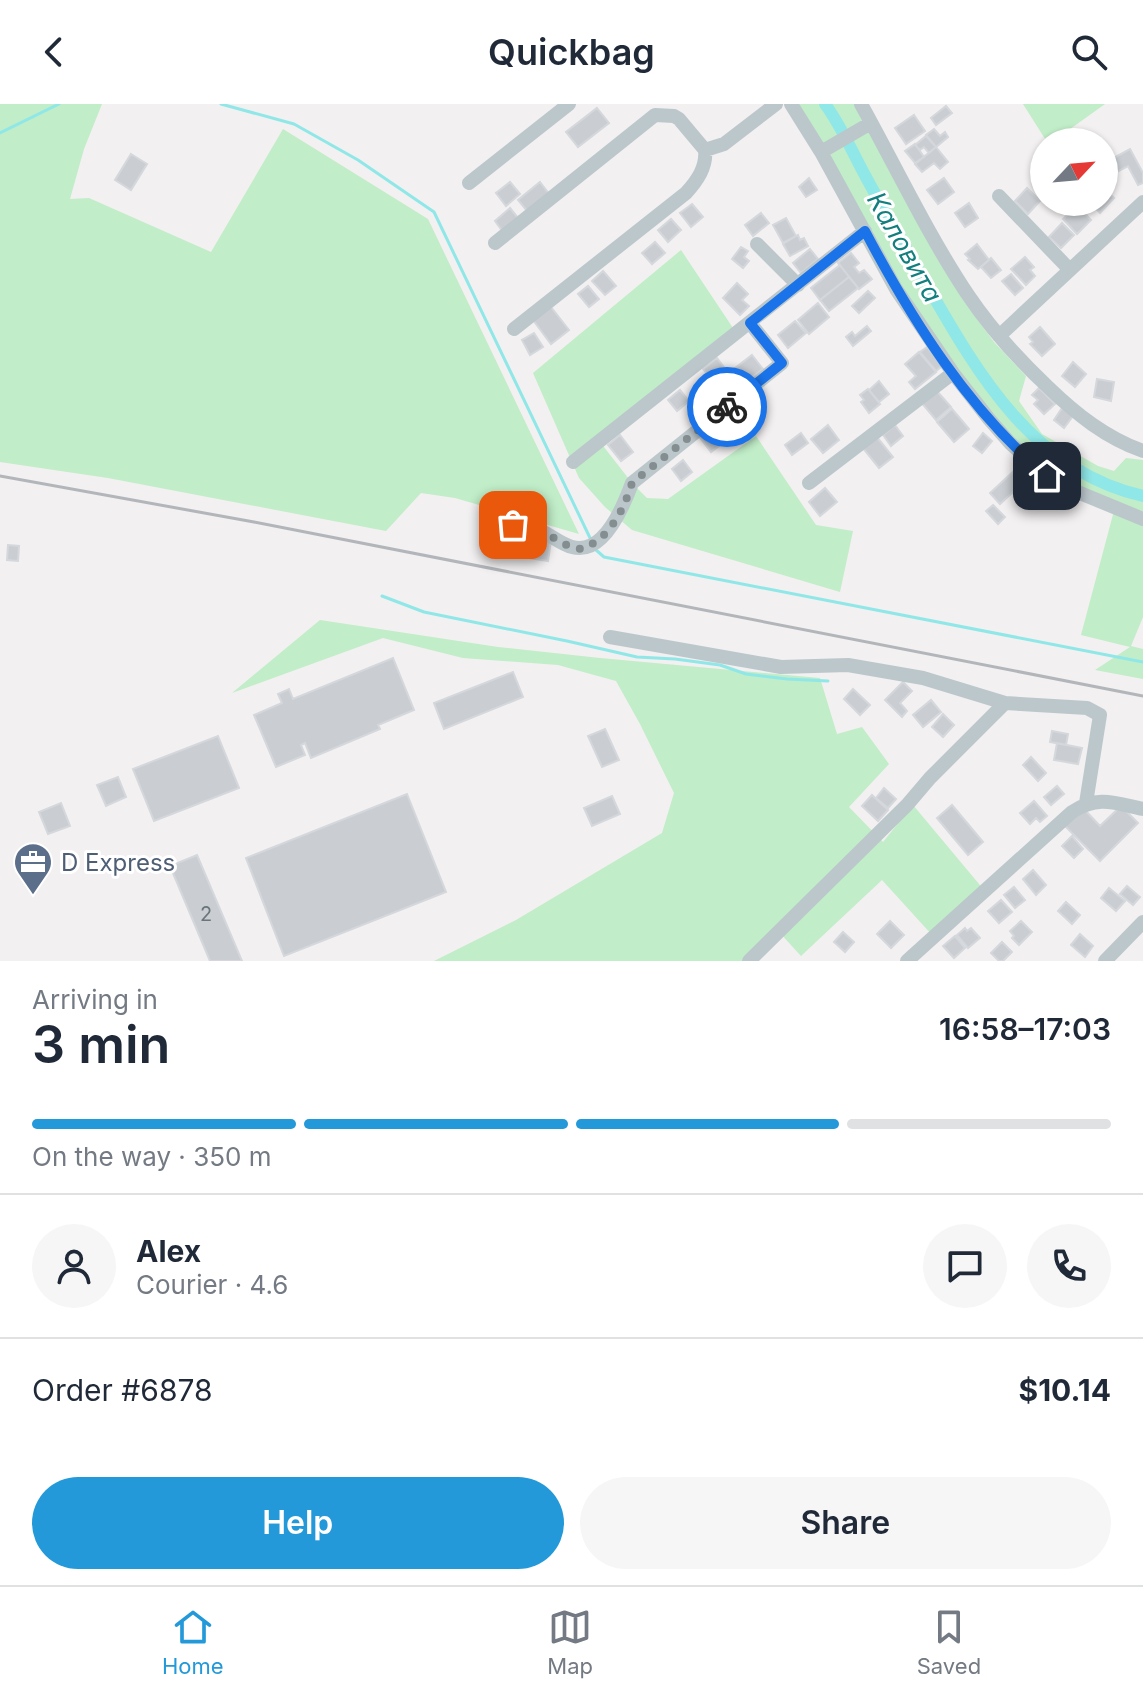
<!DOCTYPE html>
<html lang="en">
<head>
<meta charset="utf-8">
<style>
	body { margin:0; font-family:Inter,sans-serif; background:#f6f6f7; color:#1f2937; height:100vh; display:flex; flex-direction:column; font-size:30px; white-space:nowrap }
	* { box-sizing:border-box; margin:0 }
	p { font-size:26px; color:#747a83 }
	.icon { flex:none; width:44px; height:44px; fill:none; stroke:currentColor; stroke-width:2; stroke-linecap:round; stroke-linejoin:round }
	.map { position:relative; height:857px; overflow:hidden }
	.drawer { display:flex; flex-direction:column; background:#fff; flex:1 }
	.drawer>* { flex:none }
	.needle { width:52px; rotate:64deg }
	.tools { position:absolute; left:1030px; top:24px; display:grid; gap:16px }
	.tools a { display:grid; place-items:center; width:88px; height:88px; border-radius:50%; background:#fff; box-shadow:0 2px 6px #0004; font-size:40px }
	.pin { position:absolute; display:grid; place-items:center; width:68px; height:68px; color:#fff; margin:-34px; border-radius:16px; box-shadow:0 4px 12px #0006 }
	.courier { position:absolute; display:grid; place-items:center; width:80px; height:80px; margin:-40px; border:6px solid #1a73e8; border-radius:50%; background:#fff; color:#222; box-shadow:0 2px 10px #0007 }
	.headline em { font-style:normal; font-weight:600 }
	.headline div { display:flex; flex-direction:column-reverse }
	.headline { display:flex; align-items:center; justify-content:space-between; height:136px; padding:0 32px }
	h1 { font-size:52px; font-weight:600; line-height:60px }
	.bar { display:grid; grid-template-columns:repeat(4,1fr); gap:12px 8px; align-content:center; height:96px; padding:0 32px }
	.bar i { height:10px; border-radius:6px; background:#e0e1e3 }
	.bar .active { background:#2399d9 }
	.bar p { grid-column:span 4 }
	.line { display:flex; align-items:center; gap:20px; padding:0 32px; border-top:2px solid #e0e1e3 }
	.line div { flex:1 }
	.round { display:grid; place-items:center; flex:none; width:84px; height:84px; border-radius:42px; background:#f6f6f7 }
	.primary-button { display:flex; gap:16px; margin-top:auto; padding:16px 32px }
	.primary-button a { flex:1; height:92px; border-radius:48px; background:#2399d9; color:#fff; font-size:32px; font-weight:600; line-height:92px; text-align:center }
	.primary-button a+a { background:#f6f6f7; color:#1f2937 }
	header { display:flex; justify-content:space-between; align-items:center; height:104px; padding:0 32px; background:#fff; font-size:36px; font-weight:600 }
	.tab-bar { display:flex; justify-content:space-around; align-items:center; height:112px; border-top:2px solid #e0e1e3; background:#fff; font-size:22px; color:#747a83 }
	.tab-bar a { display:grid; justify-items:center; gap:4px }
	.tab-bar .active { color:#2399d9 }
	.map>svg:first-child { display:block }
	.green { fill:#c1edc8 }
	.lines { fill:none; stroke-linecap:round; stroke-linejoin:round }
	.stream { stroke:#90e7e7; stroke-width:3 }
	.canal { stroke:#90e7e7; stroke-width:12 }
	.building { fill:#caced2; stroke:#d4d7db; stroke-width:2 }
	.minor { stroke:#bcc7cc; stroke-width:14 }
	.rail { stroke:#b2b6ba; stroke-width:3 }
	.done { stroke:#848d90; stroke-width:8; stroke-dasharray:0 14.4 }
	.route { stroke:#1a73e8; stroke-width:10 }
	.labels { text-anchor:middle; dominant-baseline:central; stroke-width:6; stroke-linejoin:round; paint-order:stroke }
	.number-label { font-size:20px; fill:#69757a }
	.service-label { font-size:24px; fill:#4e5e75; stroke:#fff; text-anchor:start }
	.water-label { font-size:26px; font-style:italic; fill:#137e7e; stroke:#fff }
</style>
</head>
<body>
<header><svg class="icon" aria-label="back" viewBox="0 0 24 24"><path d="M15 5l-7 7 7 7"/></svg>Quickbag<svg class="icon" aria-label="search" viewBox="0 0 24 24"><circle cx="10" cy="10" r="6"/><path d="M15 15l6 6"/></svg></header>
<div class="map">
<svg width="1143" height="857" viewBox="0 0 1143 857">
	<rect width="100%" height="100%" fill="#f2f0f0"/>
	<!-- green -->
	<path class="green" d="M0,0h102l-18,45 -14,50 19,-1 122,54 72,-123 145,90 151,315 -124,-36 -34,-5 -35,38 -278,-53 -108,-16z
		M791,0h69l103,196 31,42 32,34 -7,25 23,33 56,32 16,5 12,-13 17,2v157l-12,29 12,3v30l-48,-9 35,-23 -49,-12 34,-128 -52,-21 -74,-67 -36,-46z
		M1023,0h82l-53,38h-5z
		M681,146l56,84 -137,108 32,41 15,15 21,1 88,-63 60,89 37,6 -13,61 -208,-62 -27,-23 -26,-29 -46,-105z
		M320,516l178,27 102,11 220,20 17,56 25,-7 27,37 -40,43 34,35 30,-37 71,85 -51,46 -51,-56 -81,76 -22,-24 -29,29h-316l82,-41 146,-87 12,-40 -34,-69 -24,-43 -58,-16 -95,-7 -80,-20 -151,55z"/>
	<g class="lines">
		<!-- stream -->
		<path class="stream" d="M221,0l73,20 64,36 76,52 157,328
			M0,29l59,-29
			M596,446l8,7 539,105
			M382,492l42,16 143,29 70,16 38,2 45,6 26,9 41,5 41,2"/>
		<!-- canal -->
		<path class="canal" d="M825,0c17,23 28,50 42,75 19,35 40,71 60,106 51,89 107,187 216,211"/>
	</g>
	<!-- building -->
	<path class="building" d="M946,2l6,7 -16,12 -5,-7z
		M597,4l12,15 -31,24 -12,-15z
		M914,11l11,16 -19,13 -11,-16z
		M934,25l6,7 5,-4 3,5 -12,10 -10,-12z
		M926,32l10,11 -7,6 -5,-6 -4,3 -5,-5z
		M915,40l9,13 -9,6 -10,-12z
		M936,43l12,15 -8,7 -6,-6 -12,9 -7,-8z
		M1130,45l13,24v10l-5,2 -10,-19 -13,7 -7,-12z
		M131,50l16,10 -16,26 -16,-10z
		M809,74l8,12 -11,7 -7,-10z
		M944,74l10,14 -16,12 -11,-14z
		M510,78l10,12 -14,12 -10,-13z
		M540,78l10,13 -22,17 -10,-12z
		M1027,84l13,13 -12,13 -13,-13z
		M1104,84l10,10 -14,15 -10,-11h14z
		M969,99l9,15 -13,9 -10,-14z
		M692,100l11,13 -12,10 -11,-14z
		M1077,101l14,15 -14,14 -14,-15z
		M510,104l9,11 -16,13 -8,-11z
		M761,109l8,10 -16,13 -8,-11z
		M786,114l10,18 -13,7 -10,-18z
		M671,115l10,11 -13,12 -10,-12z
		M1062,119l12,12 -13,13 -12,-11z
		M798,131l2,5 4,-2 4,8 -18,10 -7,-12z
		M655,138l10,11 -13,11 -10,-11z
		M977,140l12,16 -11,9 -10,-9 2,-1 -5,-5z
		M741,143l7,4 -4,6 5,4 -6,7 -11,-9z
		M810,145l8,10 -17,14 -8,-10z
		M851,149l8,10 -5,4 5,6 5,-3 8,9 -13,10 -21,-26z
		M1025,153l9,10 -4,3 5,6 -9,9 -15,-16z
		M991,154l10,12 -10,8 -10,-11z
		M840,161l9,12 -29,23 -9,-12z
		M603,167l13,15 -11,9 -13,-14z
		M1011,170l12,14 -8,7 -13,-14z
		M849,173l9,11 -29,23 -9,-11z
		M737,179l11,11 -6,6 7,6 -9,9 -17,-17z
		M588,182l11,13 -10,8 -11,-13z
		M868,187l7,7 -16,15 -7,-7z
		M818,199l11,14 -20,17 -11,-14z
		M551,203l18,23 -18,14 -18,-24z
		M795,217l11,12 -18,15 -10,-13z
		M867,222l4,5 -18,15 -7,-9 6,-5 3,4z
		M1040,223l15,17 -13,12 -12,-12 3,-2 -4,-5z
		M534,229l9,14 -13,8 -8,-15z
		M927,243l15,19 -6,5 -16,-19z
		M919,248l17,20 -21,17 -6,-7 7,-6 -11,-12z
		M752,251l11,14 -23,17 -10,-14z
		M717,254l10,13 -14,10 -10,-12z
		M1073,258l13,12 -11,13 -13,-11z
		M1097,275l17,3 -3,19 -17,-4z
		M879,277l10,13 -10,8 -10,-12z
		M702,282l8,11 -11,9 -9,-11z
		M1039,284l16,16 -11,10 -10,-10 4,-4 -6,-5z
		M868,285l12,15 -11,9 -8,-11 3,-2 -4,-5z
		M935,285l16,18 -15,13 -16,-19z
		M680,286l9,11 -12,10 -9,-11z
		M742,303l11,15 -12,9 -11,-16z
		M1062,304l11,8 -9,12 -10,-8z
		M952,305l17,20 -15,13 -17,-20z
		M714,319l13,17 -16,12 -13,-17z
		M828,321l11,15 -16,13 -12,-14z
		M895,321l8,11 -12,10 -8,-11z
		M801,329l7,10 -16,12 -7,-10z
		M983,329l9,8 -10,12 -9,-7z
		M620,331l13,17 -12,9 -13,-16z
		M876,332l17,21 -14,11 -17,-21z
		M683,356l9,12 -11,9 -9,-12z
		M1016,365l10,11 -26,24 -10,-11z
		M825,384l12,14 -17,14 -11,-14z
		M993,401l12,12 -7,7 -12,-13z
		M502,429l49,8 -3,20 -49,-8z
		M8,441l11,1 -1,15 -11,-1z
		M393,554l21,52 -36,15 2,4 -69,29 -6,-15 -4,2 4,10 -29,12 -22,-52 28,-12 -4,-9 11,-5 4,10z
		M513,568l10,25 -79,32 -10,-26z
		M903,578l9,9 -12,12 7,8 -5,6 -17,-17z
		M853,585l17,16 -10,10 -16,-16z
		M931,596l10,12 -18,15 -10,-12z
		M943,610l11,11 -11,12 -11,-10z
		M605,625l14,31 -17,7 -14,-31z
		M1052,627l16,3 -2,11 -16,-3z
		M218,632l21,52 -85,33 -21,-52z
		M1057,639l25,5 -4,16 -24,-4z
		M1031,653l15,16 -8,8 -15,-16z
		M118,673l8,20 -20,9 -9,-21z
		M1057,682l7,8 -13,11 -7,-8z
		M884,684l12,11 -8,9 -12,-10z
		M407,690l39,98 -162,64 -38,-98z
		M872,691l16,15 -10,11 -16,-15z
		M612,692l8,18 -28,12 -8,-18z
		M1034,697l13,15 -7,6 -4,-4 -6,6 -10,-11z
		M61,699l9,23 -22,8 -9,-22z
		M952,701l31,37 -15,13 -31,-37z
		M1121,702l17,17 -38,38 -35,-35 18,-18 17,18z
		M1072,732l11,13 -9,9 -12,-12z
		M197,751l45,106h-32l-40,-95z
		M1033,766l13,15 -10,10 -13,-16z
		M1127,782l13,11 -7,8 -13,-11z
		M1014,783l11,13 -10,8 -11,-13z
		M1109,784l16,13 -9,10 -15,-13z
		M1001,796l11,12 -13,11 -11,-12z
		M1066,798l14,13 -8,9 -14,-13z
		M890,817l14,14 -13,13 -14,-14z
		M1021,817l11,11 -13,13 -7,-7 2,-2 -4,-5z
		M965,824l2,3 4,-3 9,10 -12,10 -11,-13z
		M843,828l11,10 -9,10 -11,-10z
		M1080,830l13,12 -8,11 -14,-12z
		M955,832l10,12 -11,10 -11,-12z
		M1002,838l10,10 -9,9h-4l-8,-8z"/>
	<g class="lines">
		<!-- minor -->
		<path class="minor" d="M791,0l30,48 75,137 57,84 36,46 21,24 37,33 16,10 80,33
			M861,0c35,63 67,131 107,191 23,34 50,64 80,92 28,27 58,51 95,64
			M821,48l50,-29
			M469,79l100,-79
			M999,92l71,74
			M495,139l160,-128 19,1 5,3 26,31 19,-6 52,-40
			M757,140l41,41
			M514,225l172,-136c11,-12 21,-26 19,-43
			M999,232l144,-134
			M573,358l292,-231
			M809,379l144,-110
			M488,416c16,3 35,4 51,10 11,4 21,14 33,17 32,9 52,-42 60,-64l150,-120 -32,-40
			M610,533l171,30 67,-2 75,13 82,25 82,5 13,7 -14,88
			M749,857l158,-156 23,-27 75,-75
			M907,857l165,-149c26,-17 43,-9 71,-3
			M1105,857l38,-39"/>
		<!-- rail -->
		<path class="rail" d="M0,372l254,46 889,174"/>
	</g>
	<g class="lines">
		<!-- done -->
		<path class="done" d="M513,421l25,4 32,18 11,2 7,-2 15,-11 10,-12 11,-18 8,-23 95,-76"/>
		<!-- route -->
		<path class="route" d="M727,303l55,-44 -32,-40 115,-92c47,89 104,180 182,245"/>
	</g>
	<!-- icons -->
	<defs>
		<g id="office-pin" transform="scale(2)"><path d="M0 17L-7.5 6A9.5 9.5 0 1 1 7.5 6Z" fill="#5c6f8a" stroke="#fff"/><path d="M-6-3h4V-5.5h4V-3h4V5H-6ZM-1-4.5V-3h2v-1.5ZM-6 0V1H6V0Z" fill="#fff"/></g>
	</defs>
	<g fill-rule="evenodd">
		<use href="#office-pin" x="33" y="758"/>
	</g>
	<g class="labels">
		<!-- number labels -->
		<g class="number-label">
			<text x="206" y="810">2</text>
		</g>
		<!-- service labels -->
		<g class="service-label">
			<text x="61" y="758">D Express</text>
		</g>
		<!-- water labels -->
		<g class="water-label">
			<text transform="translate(905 143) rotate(60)">Каловита</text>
		</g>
	</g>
</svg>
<div class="tools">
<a><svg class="needle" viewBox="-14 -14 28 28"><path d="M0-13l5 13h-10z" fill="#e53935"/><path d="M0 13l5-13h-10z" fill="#747a83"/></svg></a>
</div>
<div class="pin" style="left:513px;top:421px;background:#ea580c"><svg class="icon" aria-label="bag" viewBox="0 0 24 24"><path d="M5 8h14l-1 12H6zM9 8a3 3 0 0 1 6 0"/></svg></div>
<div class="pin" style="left:1047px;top:372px;background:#1f2937"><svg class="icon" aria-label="home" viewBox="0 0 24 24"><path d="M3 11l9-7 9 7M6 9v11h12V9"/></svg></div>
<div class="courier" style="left:727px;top:303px"><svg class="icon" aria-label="bike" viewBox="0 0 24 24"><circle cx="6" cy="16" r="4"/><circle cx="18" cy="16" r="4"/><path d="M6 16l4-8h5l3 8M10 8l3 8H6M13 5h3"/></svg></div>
</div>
<section class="drawer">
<div class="headline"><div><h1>3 min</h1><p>Arriving in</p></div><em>16:58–17:03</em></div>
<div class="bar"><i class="active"></i><i class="active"></i><i class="active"></i><i></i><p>On the way · 350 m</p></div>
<div class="line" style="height:144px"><a class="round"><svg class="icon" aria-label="person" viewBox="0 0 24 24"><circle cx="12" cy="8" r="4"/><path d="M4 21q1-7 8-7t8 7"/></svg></a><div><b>Alex</b><p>Courier · 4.6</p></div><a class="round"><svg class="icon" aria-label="chat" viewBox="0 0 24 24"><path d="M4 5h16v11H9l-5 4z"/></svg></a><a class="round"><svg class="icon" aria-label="phone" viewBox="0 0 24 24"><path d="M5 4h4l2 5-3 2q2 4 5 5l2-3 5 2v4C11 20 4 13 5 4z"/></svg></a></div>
<div class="line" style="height:104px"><div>Order #6878</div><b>$10.14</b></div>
<div class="primary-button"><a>Help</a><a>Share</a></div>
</section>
<nav class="tab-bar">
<a class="active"><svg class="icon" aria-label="home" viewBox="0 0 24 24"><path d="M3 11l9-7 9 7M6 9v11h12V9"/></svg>Home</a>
<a><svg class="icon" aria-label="map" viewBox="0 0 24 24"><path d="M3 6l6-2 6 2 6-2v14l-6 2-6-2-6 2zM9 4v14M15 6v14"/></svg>Map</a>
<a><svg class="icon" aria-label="saved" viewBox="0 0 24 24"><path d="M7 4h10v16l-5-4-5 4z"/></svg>Saved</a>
</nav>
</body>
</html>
